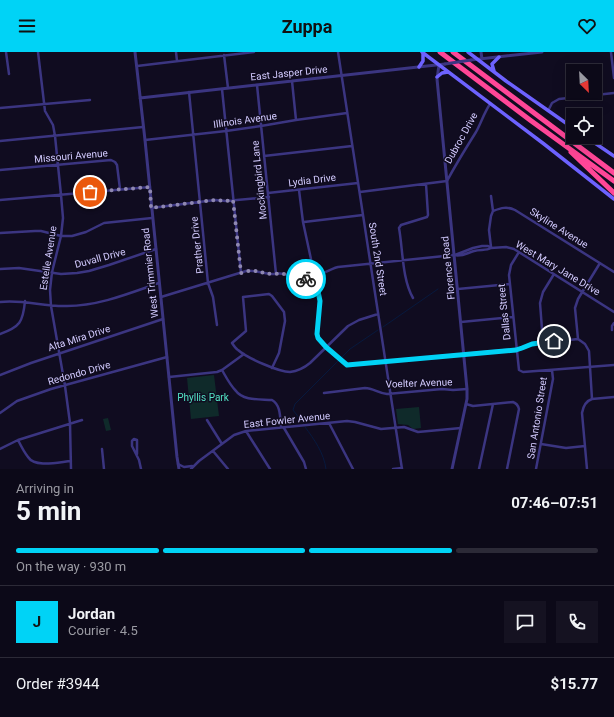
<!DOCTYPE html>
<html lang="en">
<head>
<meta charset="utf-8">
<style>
	body { margin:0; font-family:Roboto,sans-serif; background:#151221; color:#f1f3f6; height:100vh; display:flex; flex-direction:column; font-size:15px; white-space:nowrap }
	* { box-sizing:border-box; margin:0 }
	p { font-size:13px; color:#9a9aa2 }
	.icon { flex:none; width:22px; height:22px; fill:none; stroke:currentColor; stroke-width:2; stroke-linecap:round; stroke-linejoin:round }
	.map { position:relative; height:417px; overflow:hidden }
	.side { display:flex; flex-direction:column; background:#0c0918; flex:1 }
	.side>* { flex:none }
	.needle { width:26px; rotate:156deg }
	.controls { position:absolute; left:566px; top:12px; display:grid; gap:8px }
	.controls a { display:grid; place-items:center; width:36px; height:36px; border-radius:0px; background:#0c0918; box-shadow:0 4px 16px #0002,0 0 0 1px #2c2a37; font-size:20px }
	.pin { position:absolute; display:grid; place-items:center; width:34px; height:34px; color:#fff; margin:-17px; border:2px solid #fff; border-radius:50%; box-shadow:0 1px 4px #0007 }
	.courier { position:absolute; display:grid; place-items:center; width:40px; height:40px; margin:-20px; border:3px solid #00d3f6; border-radius:50%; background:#fff; color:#222; box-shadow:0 1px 5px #0007 }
	.headline em { font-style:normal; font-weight:700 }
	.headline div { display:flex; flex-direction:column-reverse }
	.headline { display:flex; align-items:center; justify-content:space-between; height:68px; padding:0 16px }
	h1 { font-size:26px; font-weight:700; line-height:30px }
	.bar { display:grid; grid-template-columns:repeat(4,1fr); gap:6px 4px; align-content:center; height:48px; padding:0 16px }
	.bar i { height:5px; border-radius:3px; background:#2c2a37 }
	.bar .on { background:#00d3f6 }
	.bar p { grid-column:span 4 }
	.line { display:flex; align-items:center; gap:10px; padding:0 16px; border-top:1px solid #2c2a37 }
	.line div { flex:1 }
	.round { display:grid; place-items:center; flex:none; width:42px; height:42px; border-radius:0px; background:#151221 }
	header { display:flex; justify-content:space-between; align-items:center; height:52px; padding:0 16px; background:#00d3f6; color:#111; font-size:18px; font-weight:700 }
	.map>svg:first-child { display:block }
	.green { fill:#0f2a2a }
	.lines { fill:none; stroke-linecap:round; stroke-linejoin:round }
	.stream { stroke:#07193e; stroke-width:1 }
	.minor { stroke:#3b3581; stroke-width:2.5 }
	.tertiary { stroke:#3b3581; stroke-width:3 }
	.secondary { stroke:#6d62ff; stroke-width:3.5 }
	.motorway { stroke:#ff4697; stroke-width:5 }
	.tertiary-bridge { stroke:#3b3581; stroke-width:3 }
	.done { stroke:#8f88b1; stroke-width:4; stroke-dasharray:0 7.2 }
	.route { stroke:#00d3f6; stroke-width:5 }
	.labels { text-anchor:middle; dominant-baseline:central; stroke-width:3; stroke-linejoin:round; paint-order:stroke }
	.street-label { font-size:10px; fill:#d3cbff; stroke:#100c20 }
	.park-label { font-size:10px; fill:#53e3c5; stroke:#100c20 }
</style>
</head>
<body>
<header><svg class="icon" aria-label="menu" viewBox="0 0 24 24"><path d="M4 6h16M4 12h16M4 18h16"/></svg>Zuppa<svg class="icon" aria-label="heart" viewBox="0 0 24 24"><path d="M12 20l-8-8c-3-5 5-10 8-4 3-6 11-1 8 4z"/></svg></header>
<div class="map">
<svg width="614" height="417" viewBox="0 0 614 417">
	<rect width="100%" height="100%" fill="#100c20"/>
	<!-- green -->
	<path class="green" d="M214,323l5,41 -28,3 -4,-41z
		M419,355l2,21 -8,1 -5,-4 -10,-1 -2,-15z
		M108,366l3,12 -5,1 -3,-12z"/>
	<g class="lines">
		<!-- stream -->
		<path class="stream" d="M383,275l55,-38
			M341,306l9,-9 28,-19
			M303,371l-10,-13 2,-6 43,-43
			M305,375c9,12 19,26 21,42"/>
		<!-- minor -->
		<path class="minor" d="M6,0l3,22
			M38,0l7,59 8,14 2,11 6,59 2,23 -2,18 -9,36 -2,18 1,16 14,80 5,37 1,46
			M176,0l1,9
			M338,0l64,417
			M611,0l3,26
			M224,3l4,33
			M137,14l117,-14
			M292,29l4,39
			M257,33l19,189
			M222,37l19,184
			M189,40l19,191 5,14 4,28
			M0,56l90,-8
			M548,59l4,-8 7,-4 55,-6
			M145,88l81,-9 35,-5 35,-6 51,-7
			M0,89l143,-14
			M264,104l88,-10
			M0,118l111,-10 4,2 2,3 3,24
			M299,138l4,32 17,79 -3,33c5,12 18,22 28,30l4,1 167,-16h6l10,-5 46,-5
			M360,140l87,-11c9,-17 19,-33 29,-49 5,-9 8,-19 14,-28
			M268,141l90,-10
			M491,144l2,15 -2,5 -2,14 2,17
			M0,148l150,-13
			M151,156l64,-8 11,1 43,-4
			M493,159c8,-3 14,-5 22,-1l99,62
			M304,170l59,-7
			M0,181l35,-2h6l20,5h11l14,-4 18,-9 48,-5
			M519,200l-8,13 -2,10 10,95 4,2 91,-7
			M455,203l18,-7 9,-2h6l3,2 15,-1 8,2 100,63
			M0,217l19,-1 42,6 16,-1 12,-2 20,-6 47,-16
			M458,237l52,-5
			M161,245l85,-26c9,-1 16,2 25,3 4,0 9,-1 13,0 6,1 11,6 18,6 13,0 24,-10 36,-13l116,-12c8,2 13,-2 20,-4 6,-2 12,0 17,-3
			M413,246c-11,-19 -10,-48 -14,-70l2,-3 26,-8 1,-2 -2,-31
			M0,250c23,-3 44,5 67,4 32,0 63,-13 92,-23
			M461,270l52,-5
			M612,278v-4l2,-3
			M0,282c20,-7 23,-12 25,-33
			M578,287l7,5 4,7 3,48c-6,2 -9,8 -10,14l5,56
			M578,287l-3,-31 3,-9 22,-36
			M543,290l-3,-39 3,-11 11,-18
			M272,316l7,-15 6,-32 -1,-9 -12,-16 -3,-2 -26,3 3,34 -14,12c2,3 4,6 6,7 9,8 41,22 52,22 8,-1 14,-4 20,-9l38,-37 11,-6 19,-6
			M222,318c4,7 8,15 14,21 7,10 25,8 36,9 9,5 8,18 9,27
			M0,323l31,-12 132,-44
			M169,325l48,-5 5,-2 22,-16
			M324,341l41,-5c8,0 13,5 22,6l55,-5 11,1 14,-1
			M592,347l22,-2
			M466,352l7,2 40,-4c3,1 5,3 6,7l-12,60
			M0,361l17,-12 34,-12 116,-32
			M207,368l15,24
			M329,371l24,46
			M284,376l20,34 2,7
			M246,379l24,38
			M18,388c3,6 6,12 10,17 7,11 31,5 43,4
			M541,392l25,4 19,-2
			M0,397l18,-9 64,-20
			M102,397l2,20
			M213,399l15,18
			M137,402v-14l-3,-1 -2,2v5l7,14 2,9
			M178,412l6,3 8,-1
			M191,417l8,-8 35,-26 12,-4 101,-10 8,1 26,7 23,-2 14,5 43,-4
			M393,417l9,-1
			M479,417l14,-65
			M536,417l16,-85 1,-5 -1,-9"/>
		<!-- tertiary -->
		<path class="tertiary" d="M135,0l10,88 32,317 2,12
			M481,0l1,7
			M471,8l71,-8
			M439,13l-2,14 30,310v10l-15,70
			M140,46l305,-34"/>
		<!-- secondary -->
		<path class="secondary" d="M422,0l122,92 70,55
			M468,0l38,29 67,47
			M419,15l4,-6v-8
			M494,19l-2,-7 7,-7
			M437,25l5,-4 6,-1
			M586,85l28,19"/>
		<!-- motorway -->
		<path class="motorway" d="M440,0l90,68 84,61
			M453,0l161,121
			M571,100l43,41"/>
		<!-- tertiary-bridge -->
		<path class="tertiary-bridge" d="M445,12l26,-4"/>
	</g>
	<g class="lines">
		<!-- done -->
		<path class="done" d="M90,140l60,-5 1,21 64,-8 11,1 7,-1 8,73c14,-5 18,0 31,1 4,0 8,-1 12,0 8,2 13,6 22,5"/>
		<!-- route -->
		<path class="route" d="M306,227l9,-2 5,24 -3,33 1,4 8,9 21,18 169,-15 6,-2 10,-4 22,-3"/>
	</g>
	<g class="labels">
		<!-- street labels -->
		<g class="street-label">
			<text transform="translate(289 21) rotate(-6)">East Jasper Drive</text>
			<text transform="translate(245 68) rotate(-8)">Illinois Avenue</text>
			<text transform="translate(461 86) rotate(-61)">Dubroc Drive</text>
			<text transform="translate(71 104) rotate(-5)">Missouri Avenue</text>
			<text transform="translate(259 128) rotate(-96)">Mockingbird Lane</text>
			<text transform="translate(312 128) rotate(-7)">Lydia Drive</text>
			<text transform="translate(559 176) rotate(32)">Skyline Avenue</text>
			<text transform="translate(197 193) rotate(-96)">Prather Drive</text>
			<text transform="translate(48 206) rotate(-81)">Estelle Avenue</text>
			<text transform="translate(100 206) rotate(-15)">Duvall Drive</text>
			<text transform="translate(378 207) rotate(81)">South 2nd Street</text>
			<text transform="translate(448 216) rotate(-96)">Florence Road</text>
			<text transform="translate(558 216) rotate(31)">West Mary Jane Drive</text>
			<text transform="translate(150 221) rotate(-96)">West Trimmier Road</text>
			<text transform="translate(504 260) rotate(-96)">Dallas Street</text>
			<text transform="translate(79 286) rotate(-18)">Alta Mira Drive</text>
			<text transform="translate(79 321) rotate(-16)">Redondo Drive</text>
			<text transform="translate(419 331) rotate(-2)">Voelter Avenue</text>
			<text transform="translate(537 366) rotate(-81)">San Antonio Street</text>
			<text transform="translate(287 368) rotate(-6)">East Fowler Avenue</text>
		</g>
		<!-- park labels -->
		<g class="park-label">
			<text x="203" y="345">Phyllis Park</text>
		</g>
	</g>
</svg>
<div class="controls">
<a><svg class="needle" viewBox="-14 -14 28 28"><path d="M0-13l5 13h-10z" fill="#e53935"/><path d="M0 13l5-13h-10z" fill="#9a9aa2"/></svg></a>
<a><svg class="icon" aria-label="locate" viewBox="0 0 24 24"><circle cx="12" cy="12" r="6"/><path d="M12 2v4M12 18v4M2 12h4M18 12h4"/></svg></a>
</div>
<div class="pin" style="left:90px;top:140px;background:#ea580c"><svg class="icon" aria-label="bag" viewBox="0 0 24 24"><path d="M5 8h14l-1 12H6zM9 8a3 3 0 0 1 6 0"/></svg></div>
<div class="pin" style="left:554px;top:289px;background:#1f2937"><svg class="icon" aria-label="home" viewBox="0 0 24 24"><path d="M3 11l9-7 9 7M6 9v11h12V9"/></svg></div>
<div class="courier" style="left:306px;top:227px"><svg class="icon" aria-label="bike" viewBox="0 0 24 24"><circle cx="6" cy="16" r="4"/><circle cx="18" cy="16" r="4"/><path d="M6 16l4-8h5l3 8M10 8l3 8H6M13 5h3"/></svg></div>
</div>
<section class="side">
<div class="headline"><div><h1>5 min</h1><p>Arriving in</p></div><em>07:46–07:51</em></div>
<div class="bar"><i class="on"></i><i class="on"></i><i class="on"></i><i></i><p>On the way · 930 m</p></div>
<div class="line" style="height:72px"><b class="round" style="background:#00d3f6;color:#111">J</b><div><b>Jordan</b><p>Courier · 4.5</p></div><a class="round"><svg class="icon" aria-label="chat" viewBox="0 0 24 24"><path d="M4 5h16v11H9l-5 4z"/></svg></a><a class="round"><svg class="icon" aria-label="phone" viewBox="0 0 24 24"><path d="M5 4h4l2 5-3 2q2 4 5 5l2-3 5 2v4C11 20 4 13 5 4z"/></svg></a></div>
<div class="line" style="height:52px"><div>Order #3944</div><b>$15.77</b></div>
</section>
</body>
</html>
